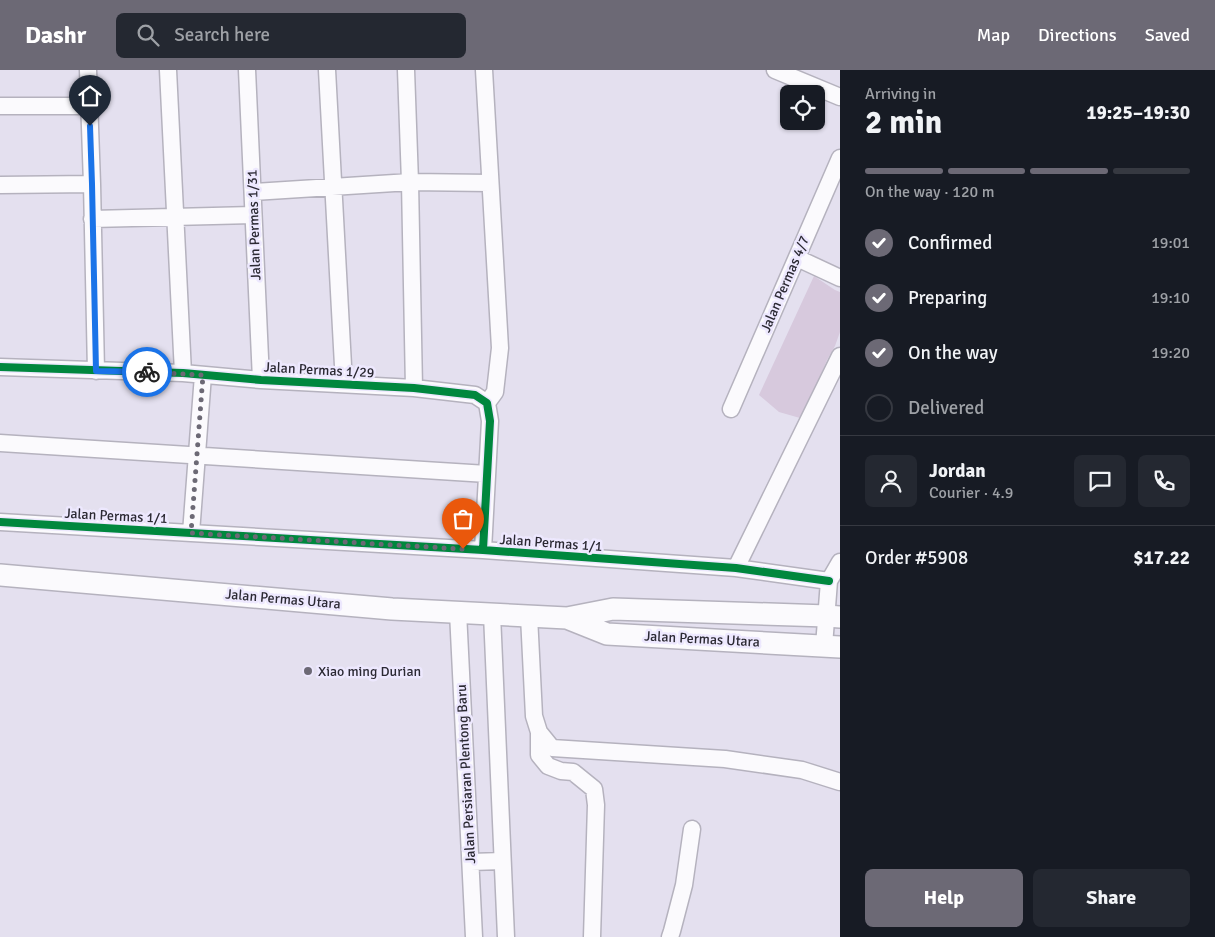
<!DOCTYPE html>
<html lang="en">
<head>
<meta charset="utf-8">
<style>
	body { margin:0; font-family:Signika,sans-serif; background:#242831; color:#f1f3f6; height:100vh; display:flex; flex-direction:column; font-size:19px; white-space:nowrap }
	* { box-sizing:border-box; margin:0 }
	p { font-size:16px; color:#9ea1a6 }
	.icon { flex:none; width:28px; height:28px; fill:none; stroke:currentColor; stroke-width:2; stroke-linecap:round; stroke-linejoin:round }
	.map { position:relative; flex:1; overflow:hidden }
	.sheet { display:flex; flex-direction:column; background:#171b24; width:375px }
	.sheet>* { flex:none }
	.fabs { position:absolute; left:780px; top:15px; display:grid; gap:10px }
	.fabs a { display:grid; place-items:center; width:45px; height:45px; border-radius:8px; background:#171b24; box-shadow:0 1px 4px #0004; font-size:25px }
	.pin { position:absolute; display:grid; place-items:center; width:42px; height:42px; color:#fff; margin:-51px -21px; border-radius:50% 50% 50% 0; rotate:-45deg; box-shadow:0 0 5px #0007 }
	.pin .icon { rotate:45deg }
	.courier { position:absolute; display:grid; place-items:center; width:50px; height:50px; margin:-25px; border:4px solid #1a73e8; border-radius:50%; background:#fff; color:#222; box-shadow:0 1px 6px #0007 }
	.summary em { font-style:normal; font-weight:700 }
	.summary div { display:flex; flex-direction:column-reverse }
	.summary { display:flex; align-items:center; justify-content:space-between; height:85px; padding:0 25px }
	h1 { font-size:32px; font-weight:700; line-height:38px }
	.bar { display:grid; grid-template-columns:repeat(4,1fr); gap:8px 5px; align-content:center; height:60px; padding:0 25px }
	.bar i { height:6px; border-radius:4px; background:#363941 }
	.bar .on { background:#6c6975 }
	.bar p { grid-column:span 4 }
	.line { display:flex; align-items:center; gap:12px; padding:0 25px; border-top:1px solid #363941 }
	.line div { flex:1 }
	.round { display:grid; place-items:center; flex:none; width:52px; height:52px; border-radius:8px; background:#242831 }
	ol { padding:0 25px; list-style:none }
	li { display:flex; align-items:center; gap:15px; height:55px }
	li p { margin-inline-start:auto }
	li .icon { padding:5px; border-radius:50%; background:#6c6975; color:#fff; stroke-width:4 }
	li:last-child { color:#9ea1a6 }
	li i { width:28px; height:28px; border:2px solid #363941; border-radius:50% }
	.action { display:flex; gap:10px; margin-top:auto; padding:10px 25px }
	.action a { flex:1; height:58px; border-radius:8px; background:#6c6975; color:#fff; font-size:20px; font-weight:700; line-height:58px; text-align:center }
	.action a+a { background:#242831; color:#f1f3f6 }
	header { display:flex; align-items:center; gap:30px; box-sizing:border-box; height:70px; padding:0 25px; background:#6c6975; color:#fff }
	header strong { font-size:24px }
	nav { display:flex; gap:28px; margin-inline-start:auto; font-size:18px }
	.search { width:350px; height:45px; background:#242831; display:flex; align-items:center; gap:12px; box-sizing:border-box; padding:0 18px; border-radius:8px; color:#9ea1a6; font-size:19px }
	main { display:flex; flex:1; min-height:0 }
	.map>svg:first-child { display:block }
	.building { fill:#d7c9dd }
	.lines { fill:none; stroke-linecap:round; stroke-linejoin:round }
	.minor-casing { stroke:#b5b2be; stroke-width:19 }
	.major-casing { stroke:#b5b2be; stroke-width:24 }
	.minor { stroke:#fbfafd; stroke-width:16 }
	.major { stroke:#fbfafd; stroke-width:21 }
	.cycleway-casing { stroke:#ede8fe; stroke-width:11 }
	.cycleway { stroke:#00873e; stroke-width:8 }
	.done { stroke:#6c6975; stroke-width:5; stroke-dasharray:0 9 }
	.route { stroke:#1a73e8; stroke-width:6 }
	.poi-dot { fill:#6c6975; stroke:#ede8fe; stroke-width:2 }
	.labels { text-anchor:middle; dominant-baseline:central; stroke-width:5; stroke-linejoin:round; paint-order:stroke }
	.street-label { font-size:14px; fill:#2b2933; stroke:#ede8fe }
	.poi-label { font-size:14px; fill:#2b2933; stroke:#ede8fe; text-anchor:start }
</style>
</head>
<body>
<header>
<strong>Dashr</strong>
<div class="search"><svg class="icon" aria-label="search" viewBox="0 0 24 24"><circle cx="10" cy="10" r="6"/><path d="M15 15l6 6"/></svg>Search here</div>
<nav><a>Map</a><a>Directions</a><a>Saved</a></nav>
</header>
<main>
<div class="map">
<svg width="840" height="867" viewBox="0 0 840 867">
	<rect width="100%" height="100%" fill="#e4e0ef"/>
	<!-- building -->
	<path class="building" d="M814,206l21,14 5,2v40l-5,14 -8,14 -13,31 -14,27 -21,-6 -20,-17z"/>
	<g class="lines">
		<!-- minor casing -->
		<g class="minor-casing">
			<path id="minor" d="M88,0l4,114 4,187
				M168,0l15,303
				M247,0l14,310
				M327,0l17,314
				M406,0l4,112 4,206
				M484,0l16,278 -5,44 -8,11
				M775,0l65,27
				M0,36h89
				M0,115l92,-1
				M253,122l157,-10 80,1
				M92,149l161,-4
				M797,188l43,20
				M0,297l183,6 78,7 153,8 61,7 12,8 3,18 -7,129
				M731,339l109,-251
				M0,373l487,31
				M0,452l483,28 253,18 93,13
				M191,463l12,-158
				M736,498l104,-212
				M458,542l16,325
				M492,544l14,323
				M529,546l5,100 5,16 13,16 173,11 77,11 38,12
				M824,576l5,-65 11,-19
				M539,662v23l9,11 13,5 12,1 21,17 2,16 -4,132
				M471,792l31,-1
				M670,867l2,-6 12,-46 8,-56"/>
		</g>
		<!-- major casing -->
		<g class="major-casing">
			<path id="major" d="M0,505l392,34 175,9 46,-9 214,7 13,1
				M567,548l40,16 233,13"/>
		</g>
		<!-- minor -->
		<use href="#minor" class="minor"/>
		<!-- major -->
		<use href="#major" class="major"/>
		<!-- cycleway casing -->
		<g class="cycleway-casing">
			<path id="cycleway" d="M0,297l183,6 78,7 153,8 61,7 12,8 3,18 -7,129
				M0,452l483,28 253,18 93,13"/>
		</g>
		<!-- cycleway -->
		<use href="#cycleway" class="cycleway"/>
	</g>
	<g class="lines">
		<!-- done -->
		<path class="done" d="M147,302l56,3 -12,158 272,16"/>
		<!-- route -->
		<path class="route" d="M90,56l2,58 4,187 51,1"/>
	</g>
	<!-- markers -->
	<circle class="poi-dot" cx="308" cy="601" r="5"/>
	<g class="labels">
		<!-- street labels -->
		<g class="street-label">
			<text transform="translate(254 155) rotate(-92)">Jalan Permas 1/31</text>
			<text transform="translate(785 214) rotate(-67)">Jalan Permas 4/7</text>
			<text transform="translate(319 300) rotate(3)">Jalan Permas 1/29</text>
			<text transform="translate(116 446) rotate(3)">Jalan Permas 1/1</text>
			<text transform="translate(551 473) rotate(4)">Jalan Permas 1/1</text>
			<text transform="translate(283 529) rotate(5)">Jalan Permas Utara</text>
			<text transform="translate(702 569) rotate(3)">Jalan Permas Utara</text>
			<text transform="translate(466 704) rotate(-93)">Jalan Persiaran Plentong Baru</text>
		</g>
		<!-- poi labels -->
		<g class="poi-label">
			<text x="318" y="601">Xiao ming Durian</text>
		</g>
	</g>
</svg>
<div class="fabs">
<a><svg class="icon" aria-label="locate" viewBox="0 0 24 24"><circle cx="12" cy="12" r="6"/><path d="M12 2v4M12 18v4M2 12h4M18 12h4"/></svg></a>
</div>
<div class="pin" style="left:463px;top:479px;background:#ea580c"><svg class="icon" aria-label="bag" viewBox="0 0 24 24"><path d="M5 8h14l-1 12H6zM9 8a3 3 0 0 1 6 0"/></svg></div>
<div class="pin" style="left:90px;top:56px;background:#1f2937"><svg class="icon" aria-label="home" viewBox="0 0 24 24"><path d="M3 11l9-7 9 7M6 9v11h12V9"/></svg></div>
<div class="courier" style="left:147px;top:302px"><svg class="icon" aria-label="bike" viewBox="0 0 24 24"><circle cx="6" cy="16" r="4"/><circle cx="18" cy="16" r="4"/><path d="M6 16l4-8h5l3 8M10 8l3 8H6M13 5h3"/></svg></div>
</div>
<section class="sheet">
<div class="summary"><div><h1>2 min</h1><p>Arriving in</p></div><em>19:25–19:30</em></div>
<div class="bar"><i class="on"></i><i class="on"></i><i class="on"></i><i></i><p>On the way · 120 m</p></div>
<ol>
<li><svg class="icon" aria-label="check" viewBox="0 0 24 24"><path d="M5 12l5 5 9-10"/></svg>Confirmed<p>19:01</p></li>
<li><svg class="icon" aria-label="check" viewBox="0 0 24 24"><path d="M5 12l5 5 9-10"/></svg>Preparing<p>19:10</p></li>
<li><svg class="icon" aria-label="check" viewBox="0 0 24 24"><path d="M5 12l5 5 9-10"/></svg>On the way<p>19:20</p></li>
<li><i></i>Delivered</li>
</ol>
<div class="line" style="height:90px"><a class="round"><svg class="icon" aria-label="person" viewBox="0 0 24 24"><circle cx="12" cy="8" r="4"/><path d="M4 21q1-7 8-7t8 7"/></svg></a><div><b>Jordan</b><p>Courier · 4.9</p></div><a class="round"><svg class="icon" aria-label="chat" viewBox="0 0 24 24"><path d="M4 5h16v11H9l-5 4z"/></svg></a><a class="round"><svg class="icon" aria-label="phone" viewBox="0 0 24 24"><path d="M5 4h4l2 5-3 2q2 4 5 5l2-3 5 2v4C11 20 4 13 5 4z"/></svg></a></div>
<div class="line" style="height:65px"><div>Order #5908</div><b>$17.22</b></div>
<div class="action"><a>Help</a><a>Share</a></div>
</section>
</main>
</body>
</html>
